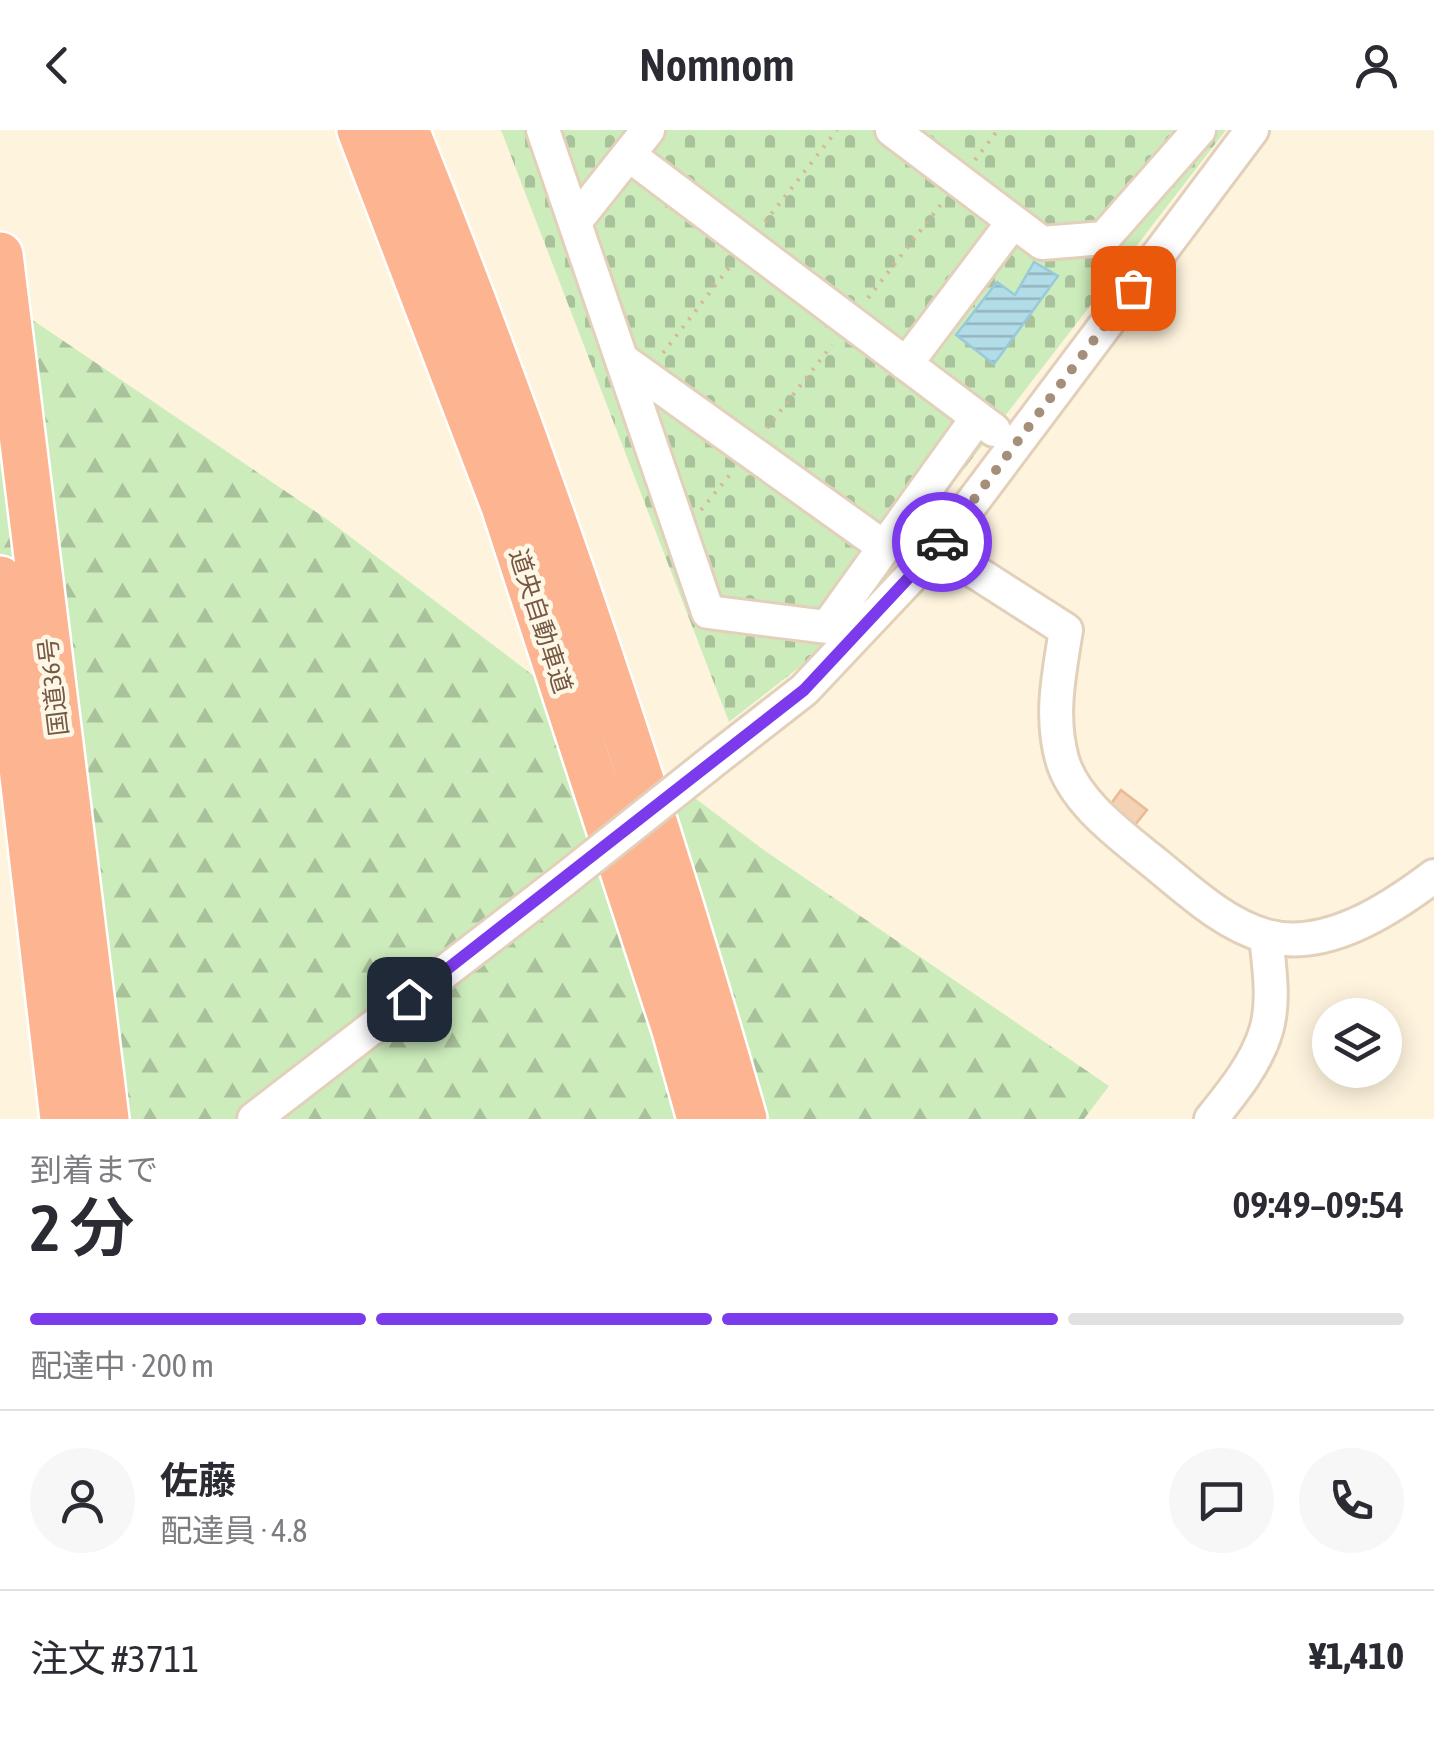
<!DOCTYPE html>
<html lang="ja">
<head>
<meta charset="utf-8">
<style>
	body { margin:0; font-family:"Asap Condensed","Noto Sans JP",sans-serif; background:#f7f7f7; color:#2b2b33; height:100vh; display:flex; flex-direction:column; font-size:38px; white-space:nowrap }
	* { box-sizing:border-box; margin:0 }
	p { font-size:32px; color:#7c7c81 }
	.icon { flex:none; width:55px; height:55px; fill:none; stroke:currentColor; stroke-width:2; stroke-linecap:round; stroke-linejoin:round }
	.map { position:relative; height:989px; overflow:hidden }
	.sheet { display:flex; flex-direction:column; background:#fff; flex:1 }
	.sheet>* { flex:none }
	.buttons { position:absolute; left:1312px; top:868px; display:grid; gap:20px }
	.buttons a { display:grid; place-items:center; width:90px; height:90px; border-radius:50%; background:#fff; box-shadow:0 5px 25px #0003; font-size:50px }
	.pin { position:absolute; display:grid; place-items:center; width:85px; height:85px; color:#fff; margin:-42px; border-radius:20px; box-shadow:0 5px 15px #0006 }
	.courier { position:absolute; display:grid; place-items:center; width:100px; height:100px; margin:-50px; border:8px solid #7c3aed; border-radius:50%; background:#fff; color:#222; box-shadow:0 2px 12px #0007 }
	.summary em { font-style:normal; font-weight:600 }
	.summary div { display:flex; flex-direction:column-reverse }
	.summary { display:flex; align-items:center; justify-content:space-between; height:170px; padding:0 30px }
	h1 { font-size:65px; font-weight:600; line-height:75px }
	.bar { display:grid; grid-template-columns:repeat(4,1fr); gap:15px 10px; align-content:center; height:120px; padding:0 30px }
	.bar i { height:12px; border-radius:8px; background:#e1e1e2 }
	.bar .current { background:#7c3aed }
	.bar p { grid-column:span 4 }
	.line { display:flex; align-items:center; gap:25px; padding:0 30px; border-top:2px solid #e1e1e2 }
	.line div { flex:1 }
	.round { display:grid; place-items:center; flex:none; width:105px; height:105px; border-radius:52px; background:#f7f7f7 }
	header { display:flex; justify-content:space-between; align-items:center; height:130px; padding:0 30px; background:#fff; font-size:45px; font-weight:600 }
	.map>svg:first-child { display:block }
	.forest { fill:url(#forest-firs) }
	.cemetery { fill:url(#cemetery-stones) }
	.water { fill:url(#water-rules); stroke:#97cbdb; stroke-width:2.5 }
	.building { fill:#f5d2b4; stroke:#e9ba93; stroke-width:2.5 }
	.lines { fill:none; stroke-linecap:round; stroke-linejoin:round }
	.minor-casing { stroke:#e2d0ba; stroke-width:38 }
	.highway-casing { stroke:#fff; stroke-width:50 }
	.path { stroke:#d9b697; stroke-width:4; stroke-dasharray:2.5 8; stroke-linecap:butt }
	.minor { stroke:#fff; stroke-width:32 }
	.highway { stroke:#fdb490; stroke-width:45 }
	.minor-bridge-casing { stroke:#e2d0ba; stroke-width:38; stroke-linecap:butt }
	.minor-bridge { stroke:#fff; stroke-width:32 }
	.done { stroke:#a58f7b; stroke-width:10; stroke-dasharray:0 18 }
	.route { stroke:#7c3aed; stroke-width:12 }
	.labels { text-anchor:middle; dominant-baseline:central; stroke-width:9; stroke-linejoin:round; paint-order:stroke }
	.street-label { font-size:25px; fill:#755945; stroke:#fff7e6 }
</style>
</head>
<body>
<header><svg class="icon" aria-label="back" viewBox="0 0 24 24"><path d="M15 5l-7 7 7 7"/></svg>Nomnom<svg class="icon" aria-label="person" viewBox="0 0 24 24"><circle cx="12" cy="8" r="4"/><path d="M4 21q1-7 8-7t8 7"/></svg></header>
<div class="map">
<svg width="1434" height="989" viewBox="0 0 1434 989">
	<defs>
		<pattern id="forest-firs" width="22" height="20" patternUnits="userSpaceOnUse" patternTransform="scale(2.5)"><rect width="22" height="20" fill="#ccecbc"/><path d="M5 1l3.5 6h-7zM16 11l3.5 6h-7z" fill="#aac29b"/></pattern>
		<pattern id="cemetery-stones" width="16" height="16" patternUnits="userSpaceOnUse" patternTransform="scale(2.5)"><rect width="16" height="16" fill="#ccecbc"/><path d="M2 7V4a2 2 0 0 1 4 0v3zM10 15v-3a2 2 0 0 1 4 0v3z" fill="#aac29b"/></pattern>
		<pattern id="water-rules" width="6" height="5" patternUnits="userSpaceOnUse" patternTransform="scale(2.5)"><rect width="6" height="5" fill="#b2dce8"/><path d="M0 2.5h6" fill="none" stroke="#95b5be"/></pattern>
	</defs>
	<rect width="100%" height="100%" fill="#fef4de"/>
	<!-- forest -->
	<path class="forest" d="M0,168l328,222 433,328 348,238 -25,33h-1029l-55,-440z"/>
	<!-- cemetery -->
	<path class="cemetery" d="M501,0h725l-398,515 -99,77z"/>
	<!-- water -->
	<path class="water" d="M1034,132l24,14 -64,88 -38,-29 41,-53 18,13z"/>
	<!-- building -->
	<path class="building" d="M1121,660l26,20 -12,15 -25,-20z"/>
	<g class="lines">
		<!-- minor casing -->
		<g class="minor-casing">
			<path id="minor" d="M543,0l165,482 119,15 150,-209
				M892,0l150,113 62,-5 95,-108
				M629,25l365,275
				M575,92l73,-92
				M624,231l260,186
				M906,234l107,-142
				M938,418l128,82c-7,44 -16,86 -4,129 11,40 53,72 84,97 36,28 74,67 120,80 59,16 123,-26 168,-60
				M718,627l86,-67 134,-142 314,-418
				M254,989l311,-240
				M1211,989c21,-26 45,-55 55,-88 9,-30 3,-65 0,-95"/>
		</g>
		<!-- highway casing -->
		<g class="highway-casing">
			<path id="highway" d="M360,0l144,376 171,524 25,89
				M406,0c130,323 242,654 338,989
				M0,125l106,864
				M0,449l63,540"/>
		</g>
		<!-- path -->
		<path class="path" d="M975,30l23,-30
			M765,92l72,-92
			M868,168l74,-95
			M663,223l68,-88
			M767,298l65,-83
			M701,380l32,-39"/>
		<!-- minor -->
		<use href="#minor" class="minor"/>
		<!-- highway -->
		<use href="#highway" class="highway"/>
		<!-- minor-bridge casing -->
		<g class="minor-bridge-casing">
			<path id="minor-bridge" d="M565,749l153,-122"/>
		</g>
		<!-- minor-bridge -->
		<use href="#minor-bridge" class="minor-bridge"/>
	</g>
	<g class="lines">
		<!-- done -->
		<path class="done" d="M942,412l191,-254"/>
		<!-- route -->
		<path class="route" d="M409,869l395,-309 138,-148"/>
	</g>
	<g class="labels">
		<!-- street labels -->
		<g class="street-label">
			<text transform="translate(541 491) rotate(72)">道央自動車道</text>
			<text transform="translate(53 557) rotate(-97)">国道36号</text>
		</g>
	</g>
</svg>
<div class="buttons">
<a><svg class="icon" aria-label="layers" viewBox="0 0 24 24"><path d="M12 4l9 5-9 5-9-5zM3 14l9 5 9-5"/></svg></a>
</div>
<div class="pin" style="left:1133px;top:158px;background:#ea580c"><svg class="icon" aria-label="bag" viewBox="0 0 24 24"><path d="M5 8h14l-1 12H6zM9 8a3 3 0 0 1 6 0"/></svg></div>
<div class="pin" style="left:409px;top:869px;background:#1f2937"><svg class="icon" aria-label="home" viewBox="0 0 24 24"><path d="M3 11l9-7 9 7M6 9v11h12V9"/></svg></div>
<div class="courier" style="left:942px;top:412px"><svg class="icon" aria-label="car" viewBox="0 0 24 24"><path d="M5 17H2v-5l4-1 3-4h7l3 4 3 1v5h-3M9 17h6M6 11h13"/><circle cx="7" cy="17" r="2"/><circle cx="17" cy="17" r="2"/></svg></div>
</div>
<section class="sheet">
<div class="summary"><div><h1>2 分</h1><p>到着まで</p></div><em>09:49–09:54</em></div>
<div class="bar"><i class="current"></i><i class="current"></i><i class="current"></i><i></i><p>配達中 · 200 m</p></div>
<div class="line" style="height:180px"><a class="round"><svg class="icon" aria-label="person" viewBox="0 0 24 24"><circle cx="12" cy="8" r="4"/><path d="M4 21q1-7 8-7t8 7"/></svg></a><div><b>佐藤</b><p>配達員 · 4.8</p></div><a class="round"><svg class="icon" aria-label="chat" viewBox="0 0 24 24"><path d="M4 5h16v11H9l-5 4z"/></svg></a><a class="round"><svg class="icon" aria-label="phone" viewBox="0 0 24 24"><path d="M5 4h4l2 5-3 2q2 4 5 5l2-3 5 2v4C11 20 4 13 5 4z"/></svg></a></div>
<div class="line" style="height:130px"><div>注文 #3711</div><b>¥1,410</b></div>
</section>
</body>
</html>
